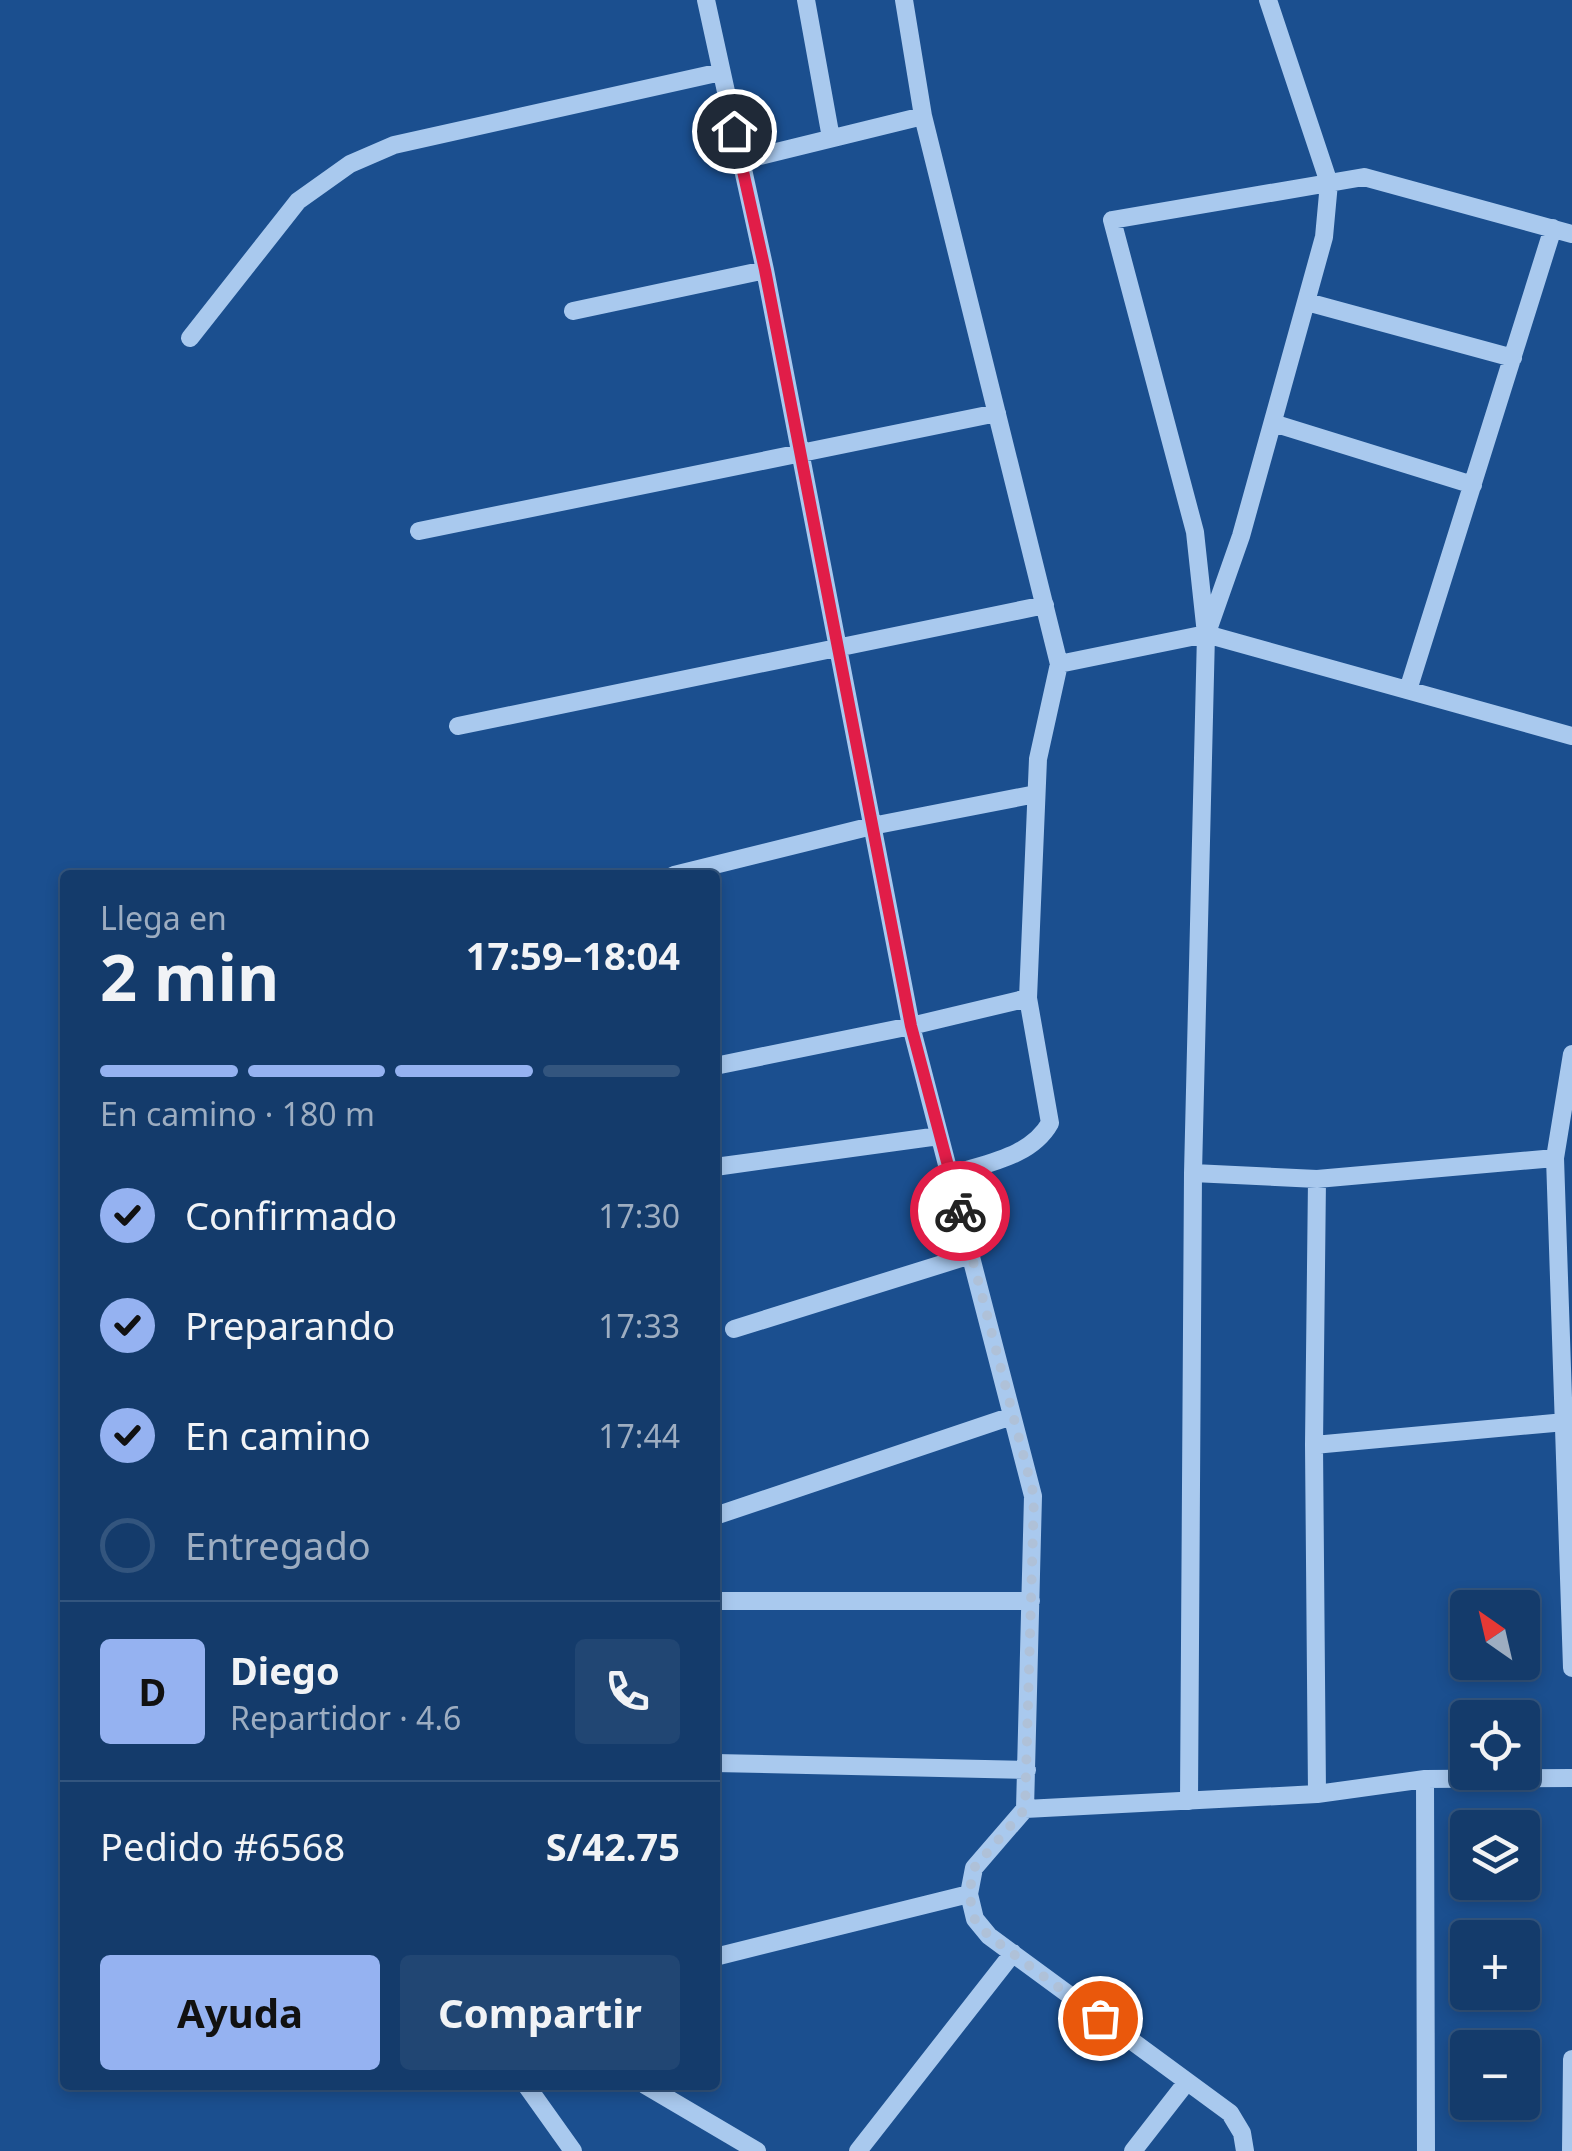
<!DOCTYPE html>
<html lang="es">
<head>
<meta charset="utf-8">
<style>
	body { margin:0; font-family:"Noto Sans",sans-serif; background:#214673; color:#f1f3f6; height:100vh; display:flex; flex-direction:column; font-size:38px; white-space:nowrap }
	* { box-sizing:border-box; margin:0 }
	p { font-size:32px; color:#9dadc1 }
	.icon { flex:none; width:55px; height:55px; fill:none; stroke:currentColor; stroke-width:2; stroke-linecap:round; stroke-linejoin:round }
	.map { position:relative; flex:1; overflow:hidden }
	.side { position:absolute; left:60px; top:870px; width:660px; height:1220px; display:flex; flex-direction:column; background:#143b6b; border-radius:10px; box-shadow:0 5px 15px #0003,0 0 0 2px #33557e }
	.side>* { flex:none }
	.needle { width:65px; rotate:326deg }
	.controls { position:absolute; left:1450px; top:1590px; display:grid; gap:20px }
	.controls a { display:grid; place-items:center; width:90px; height:90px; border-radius:10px; background:#143b6b; box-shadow:0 5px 15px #0003,0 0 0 2px #33557e; font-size:50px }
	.pin { position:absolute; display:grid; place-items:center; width:85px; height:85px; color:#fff; margin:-42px; border:5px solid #fff; border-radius:50%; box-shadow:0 2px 10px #0007 }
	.courier { position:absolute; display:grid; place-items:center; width:100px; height:100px; margin:-50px; border:8px solid #e11d48; border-radius:50%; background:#fff; color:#222; box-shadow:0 2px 12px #0007 }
	.overview em { font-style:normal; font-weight:700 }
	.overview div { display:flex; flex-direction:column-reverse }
	.overview { display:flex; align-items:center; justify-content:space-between; height:170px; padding:0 40px }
	h1 { font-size:65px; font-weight:700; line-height:75px }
	.bar { display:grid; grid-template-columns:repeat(4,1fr); gap:15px 10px; align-content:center; height:120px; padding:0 40px }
	.bar i { height:12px; border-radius:8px; background:#33557e }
	.bar .active { background:#95b2f1 }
	.bar p { grid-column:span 4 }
	.line { display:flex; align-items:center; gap:25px; padding:0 40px; border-top:2px solid #33557e }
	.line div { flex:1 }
	.round { display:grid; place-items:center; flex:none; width:105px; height:105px; border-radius:10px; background:#214673 }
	ol { padding:0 40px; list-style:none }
	li { display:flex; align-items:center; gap:30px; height:110px }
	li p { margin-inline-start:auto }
	li .icon { padding:10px; border-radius:50%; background:#95b2f1; color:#111; stroke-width:4 }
	li:last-child { color:#9dadc1 }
	li i { width:55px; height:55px; border:5px solid #33557e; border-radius:50% }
	.cta { display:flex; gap:20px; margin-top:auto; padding:20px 40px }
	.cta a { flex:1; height:115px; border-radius:10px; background:#95b2f1; color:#111; font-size:40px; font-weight:700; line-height:115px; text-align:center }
	.cta a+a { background:#214673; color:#f1f3f6 }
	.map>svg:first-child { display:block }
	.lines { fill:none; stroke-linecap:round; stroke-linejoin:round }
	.minor { stroke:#a9c9ee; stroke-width:18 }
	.done { stroke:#afc1d8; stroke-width:10; stroke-dasharray:0 18 }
	.route { stroke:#e11d48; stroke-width:12 }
</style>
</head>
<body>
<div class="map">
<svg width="1572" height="2151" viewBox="0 0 1572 2151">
	<rect width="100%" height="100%" fill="#1b4f8f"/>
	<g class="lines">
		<!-- minor -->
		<path class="minor" d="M706,0l59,270 146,756 122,470 -8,313 -51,59 -5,26 6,25 14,17 241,177 12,20 3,18
			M806,0l25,138
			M904,0l19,116 136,548 -21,95 -10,239 22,125c-19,34 -64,40 -99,52
			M740,161l183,-45
			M1307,302l206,56
			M573,311l192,-41
			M190,338l108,-137 52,-37 44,-19 327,-73
			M1273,423l200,62
			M419,531l578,-118
			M1209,627l32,-91 83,-299 5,-54 -61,-183
			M1059,664l147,-30 366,102
			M1408,690l145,-462
			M458,726l587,-121
			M674,875l198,-49 164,-32
			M1572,1054l-17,104 17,510
			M715,1066l196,-40 117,-28
			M715,1167l224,-31
			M1193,1173l124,6 238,-21
			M1317,1179l-3,266 3,349
			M734,1329l237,-74
			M1314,1445l251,-23
			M715,1516l297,-100
			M715,1601h316
			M715,1763l312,7
			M1425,1779l1,372
			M1189,1801l4,-628 13,-539 -11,-102 -83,-312 252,-43 208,57
			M1025,1809l292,-15 108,-15 147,-1
			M715,1957l254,-63
			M526,2085l47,66
			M645,2085l112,66
			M858,2151l155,-198
			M1133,2151l53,-68
			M1571,2151l1,-92"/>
	</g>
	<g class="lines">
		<!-- done -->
		<path class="done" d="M960,1211l74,285 -9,313 -51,59 -5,26 6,26 14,16 111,82"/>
		<!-- route -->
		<path class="route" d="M734,131l31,139 146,756 49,185"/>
	</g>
</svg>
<div class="controls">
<a><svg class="needle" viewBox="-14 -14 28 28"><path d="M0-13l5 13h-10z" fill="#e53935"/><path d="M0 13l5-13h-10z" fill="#9dadc1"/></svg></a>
<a><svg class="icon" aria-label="locate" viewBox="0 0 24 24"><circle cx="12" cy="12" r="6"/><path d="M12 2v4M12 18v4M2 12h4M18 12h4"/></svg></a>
<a><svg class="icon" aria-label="layers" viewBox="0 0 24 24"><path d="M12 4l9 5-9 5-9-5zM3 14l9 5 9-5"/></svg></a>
<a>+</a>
<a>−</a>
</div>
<div class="pin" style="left:1100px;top:2018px;background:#ea580c"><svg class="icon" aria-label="bag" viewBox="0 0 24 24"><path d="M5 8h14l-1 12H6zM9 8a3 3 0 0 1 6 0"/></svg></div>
<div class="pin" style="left:734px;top:131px;background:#1f2937"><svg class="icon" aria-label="home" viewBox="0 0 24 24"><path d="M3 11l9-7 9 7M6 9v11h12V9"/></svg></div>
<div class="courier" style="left:960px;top:1211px"><svg class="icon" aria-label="bike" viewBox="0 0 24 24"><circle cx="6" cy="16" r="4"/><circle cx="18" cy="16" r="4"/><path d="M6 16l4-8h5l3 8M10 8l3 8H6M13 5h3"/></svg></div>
<section class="side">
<div class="overview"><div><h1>2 min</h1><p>Llega en</p></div><em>17:59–18:04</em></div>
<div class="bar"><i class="active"></i><i class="active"></i><i class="active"></i><i></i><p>En camino · 180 m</p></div>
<ol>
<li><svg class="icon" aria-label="check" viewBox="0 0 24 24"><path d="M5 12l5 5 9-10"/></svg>Confirmado<p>17:30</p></li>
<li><svg class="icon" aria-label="check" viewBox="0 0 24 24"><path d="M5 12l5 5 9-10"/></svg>Preparando<p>17:33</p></li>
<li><svg class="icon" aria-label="check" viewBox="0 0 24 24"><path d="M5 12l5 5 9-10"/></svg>En camino<p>17:44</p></li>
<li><i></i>Entregado</li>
</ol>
<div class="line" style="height:180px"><b class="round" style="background:#95b2f1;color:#111">D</b><div><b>Diego</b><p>Repartidor · 4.6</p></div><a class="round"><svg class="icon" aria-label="phone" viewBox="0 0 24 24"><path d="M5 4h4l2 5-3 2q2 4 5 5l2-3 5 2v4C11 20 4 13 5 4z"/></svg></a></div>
<div class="line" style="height:130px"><div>Pedido #6568</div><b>S/42.75</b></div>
<div class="cta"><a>Ayuda</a><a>Compartir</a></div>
</section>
</div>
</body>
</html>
